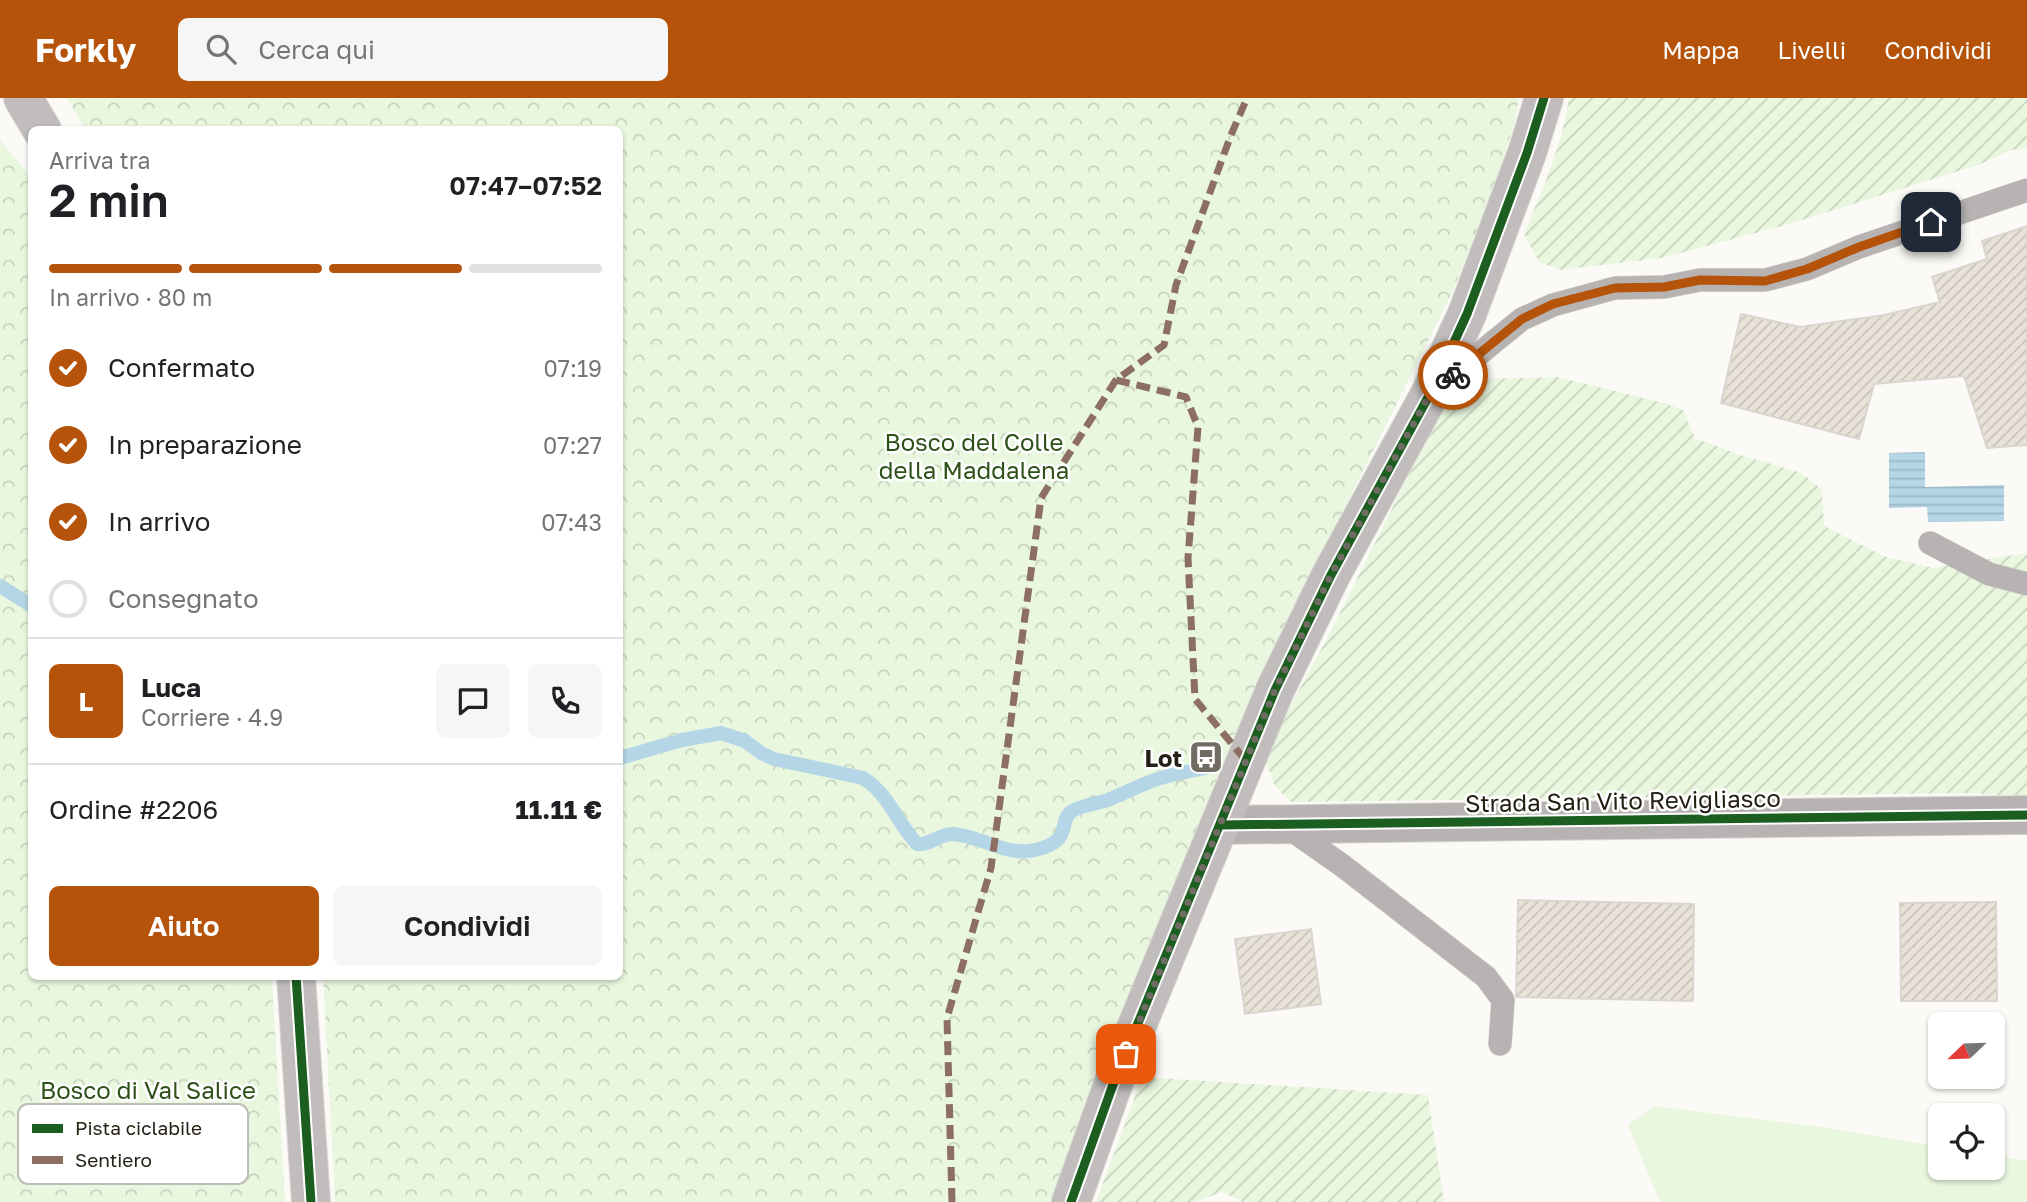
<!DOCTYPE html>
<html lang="it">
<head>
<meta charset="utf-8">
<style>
	body { margin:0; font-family:"Golos Text",sans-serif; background:#f6f6f6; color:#202124; height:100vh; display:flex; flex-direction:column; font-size:26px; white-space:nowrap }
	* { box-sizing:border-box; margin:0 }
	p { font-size:23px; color:#757577 }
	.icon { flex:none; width:38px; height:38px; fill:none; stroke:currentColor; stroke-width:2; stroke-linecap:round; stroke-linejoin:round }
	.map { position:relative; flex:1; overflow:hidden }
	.drawer { position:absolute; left:28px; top:28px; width:595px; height:854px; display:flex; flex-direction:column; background:#fff; border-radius:10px; box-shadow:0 2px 5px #0004 }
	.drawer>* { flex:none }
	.needle { width:46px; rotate:247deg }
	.tools { position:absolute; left:1928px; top:914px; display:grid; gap:14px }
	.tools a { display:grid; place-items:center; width:77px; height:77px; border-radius:10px; background:#fff; box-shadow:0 2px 5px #0004; font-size:35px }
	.pin { position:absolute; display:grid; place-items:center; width:60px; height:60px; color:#fff; margin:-30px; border-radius:14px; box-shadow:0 4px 10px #0006 }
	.courier { position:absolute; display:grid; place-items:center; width:70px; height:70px; margin:-35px; border:5px solid #b45309; border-radius:50%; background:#fff; color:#222; box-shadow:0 2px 9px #0007 }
	.summary em { font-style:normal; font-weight:600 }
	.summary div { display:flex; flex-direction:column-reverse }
	.summary { display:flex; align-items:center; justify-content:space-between; height:119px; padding:0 21px }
	h1 { font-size:46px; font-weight:600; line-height:52px }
	.bar { display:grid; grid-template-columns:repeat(4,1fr); gap:10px 7px; align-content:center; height:84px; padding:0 21px }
	.bar i { height:9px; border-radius:5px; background:#e0e0e0 }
	.bar .active { background:#b45309 }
	.bar p { grid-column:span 4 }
	.line { display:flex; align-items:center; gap:18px; padding:0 21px; border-top:2px solid #e0e0e0 }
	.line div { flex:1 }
	.round { display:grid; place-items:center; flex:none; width:74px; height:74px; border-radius:10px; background:#f6f6f6 }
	ol { padding:0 21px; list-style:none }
	li { display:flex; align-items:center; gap:21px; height:77px }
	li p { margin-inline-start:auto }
	li .icon { padding:7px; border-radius:50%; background:#b45309; color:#fff; stroke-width:4 }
	li:last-child { color:#757577 }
	li i { width:38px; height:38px; border:4px solid #e0e0e0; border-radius:50% }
	.primary-button { display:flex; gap:14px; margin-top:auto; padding:14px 21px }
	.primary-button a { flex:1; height:80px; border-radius:10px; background:#b45309; color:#fff; font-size:28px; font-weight:600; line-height:80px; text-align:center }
	.primary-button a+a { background:#f6f6f6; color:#202124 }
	header { display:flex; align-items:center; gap:42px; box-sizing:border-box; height:98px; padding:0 35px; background:#b45309; color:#fff }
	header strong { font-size:33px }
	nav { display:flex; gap:38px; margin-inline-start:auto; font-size:24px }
	.search { width:490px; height:63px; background:#f6f6f6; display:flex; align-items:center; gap:18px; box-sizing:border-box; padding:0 24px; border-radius:10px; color:#757577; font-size:26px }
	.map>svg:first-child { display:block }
	.grass { fill:#e9f7df }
	.forest { fill:url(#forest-crowns) }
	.garden { fill:url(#garden-furrows) }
	.water { fill:url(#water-rules) }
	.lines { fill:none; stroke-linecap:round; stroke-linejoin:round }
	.stream { stroke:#b5d6e6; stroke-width:14 }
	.building { fill:url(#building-hatch); stroke:#dad6cf; stroke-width:2 }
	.lane-casing { stroke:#d9d7d4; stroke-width:24 }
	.street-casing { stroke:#d9d7d4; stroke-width:40 }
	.secondary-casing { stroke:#d9d7d4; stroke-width:40 }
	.lane { stroke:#b8b3b3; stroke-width:23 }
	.street { stroke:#b8b3b3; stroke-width:38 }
	.secondary { stroke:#c0bdbc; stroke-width:38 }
	.quiet { stroke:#8d6e63; stroke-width:7; stroke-dasharray:14 7; stroke-linecap:butt }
	.cycleway-casing { stroke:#fff; stroke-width:13 }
	.cycleway { stroke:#1b5e20; stroke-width:9 }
	.done { stroke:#706c63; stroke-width:7; stroke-dasharray:0 12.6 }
	.route { stroke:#b45309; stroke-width:9 }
	.labels { text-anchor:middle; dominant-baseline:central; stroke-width:5; stroke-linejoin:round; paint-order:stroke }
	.park-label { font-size:24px; fill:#2e5019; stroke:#fff }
	.poi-label { font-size:24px; font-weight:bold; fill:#252014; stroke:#fff; text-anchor:end }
	.street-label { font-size:24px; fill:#252014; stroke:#fff }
	.key { fill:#fff; stroke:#bebcb8; stroke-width:2 }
	.key-label { font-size:19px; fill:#252014 }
</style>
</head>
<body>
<header>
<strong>Forkly</strong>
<div class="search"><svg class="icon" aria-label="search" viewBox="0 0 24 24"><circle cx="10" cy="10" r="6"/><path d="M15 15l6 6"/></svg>Cerca qui</div>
<nav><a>Mappa</a><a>Livelli</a><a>Condividi</a></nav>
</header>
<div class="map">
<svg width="2027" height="1104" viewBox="0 0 2027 1104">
	<defs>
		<pattern id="forest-crowns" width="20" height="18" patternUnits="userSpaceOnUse" patternTransform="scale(1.75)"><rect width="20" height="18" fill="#e9f7df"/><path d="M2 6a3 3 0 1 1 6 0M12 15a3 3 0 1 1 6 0" fill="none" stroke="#c8d3be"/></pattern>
		<pattern id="garden-furrows" width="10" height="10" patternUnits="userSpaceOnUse" patternTransform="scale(1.75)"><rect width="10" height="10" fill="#e9f7df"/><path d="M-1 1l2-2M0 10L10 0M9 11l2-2" fill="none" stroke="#c8d3be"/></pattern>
		<pattern id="water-rules" width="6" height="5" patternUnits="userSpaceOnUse" patternTransform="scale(1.75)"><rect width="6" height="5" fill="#b5d6e6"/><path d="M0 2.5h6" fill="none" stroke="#9cb7c4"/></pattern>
		<pattern id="building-hatch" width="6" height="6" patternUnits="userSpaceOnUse" patternTransform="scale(1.75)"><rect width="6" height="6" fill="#e9e2d9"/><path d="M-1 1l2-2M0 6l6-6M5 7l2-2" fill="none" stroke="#c8c2b9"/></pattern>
	</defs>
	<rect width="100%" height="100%" fill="#fcfaf7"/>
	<!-- grass -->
	<path class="grass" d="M1655,1008l167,21 119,20v20h52v-12l34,6v41h-367l-32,-77z"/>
	<!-- forest -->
	<path class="forest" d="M67,0h1452l-5,27 -25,76 -37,92 -180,360 -218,549h-719l-12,-225 297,-1v-846l-535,-1z
		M0,42l32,38v798l240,1 13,225h-285z"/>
	<!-- garden -->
	<path class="garden" d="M1569,0h458v50l-16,2 -33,15 -192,60 -124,33 -102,12 -21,-8 -15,-28c18,-43 38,-89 45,-136z
		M1557,279l107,26 19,7 12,28 45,17 62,18 20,17 2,36 62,31 47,11 94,-15v244l-53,-4 -683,9 -16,-16 -9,-23 14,-38 50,-92 115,-231 37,-23z
		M1142,979l286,18 16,107h-201l-21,-10 -27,10h-99z"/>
	<!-- water -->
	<path class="water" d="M1925,354v35l79,-2v36l-76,1 -1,-15 -38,1v-55z"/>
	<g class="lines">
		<!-- stream -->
		<path class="stream" d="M0,488l32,20
			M620,660l62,-18 39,-7 24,8 16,12 13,6 89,19c26,16 34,45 54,66 12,2 22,-10 35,-10 29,1 53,23 83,16 40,-9 22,-29 37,-39 10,-6 25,-7 36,-11 16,-7 33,-15 49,-21 19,-6 39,-9 58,-13"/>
	</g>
	<!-- building -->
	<path class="building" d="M2027,128v219l-40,3 -23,-72 -90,8 -15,55 -138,-36 20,-89 59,13 84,-12 56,-13 -8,-25 55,-18 -5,-18z
		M1518,802l176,4 -1,97 -177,-4z
		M1996,804l1,99h-96l-1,-98z
		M1311,831l10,75 -76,10 -10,-75z"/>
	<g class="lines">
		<!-- lane casing -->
		<g class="lane-casing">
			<path id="lane" d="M1442,286l80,-65 31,-14 62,-17 49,-1 36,-7h65l42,-11 52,-22 168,-57
				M1930,445l59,31 38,10
				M1286,728l57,40 143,111 17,23 -3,44"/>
		</g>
		<!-- street casing -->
		<g class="street-casing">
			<path id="street" d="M1220,727l807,-10"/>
		</g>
		<!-- secondary casing -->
		<g class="secondary-casing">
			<path id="secondary" d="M23,0l19,32
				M296,878l15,226
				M1071,1104l44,-123 160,-389 56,-115 100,-183 36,-78 60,-161 17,-55"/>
		</g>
		<!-- lane -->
		<use href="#lane" class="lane"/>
		<!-- street -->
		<use href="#street" class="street"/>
		<!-- secondary -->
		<use href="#secondary" class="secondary"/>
		<!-- quiet -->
		<path class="quiet" d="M1116,282l70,17 12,30 -10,131 7,141 51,62
			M952,1104l-5,-184 44,-150 50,-370 75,-118 48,-35 12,-60 55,-150 16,-37"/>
		<!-- cycleway casing -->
		<g class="cycleway-casing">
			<path id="cycleway" d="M1220,727l807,-10
				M296,878l15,226
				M1071,1104l44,-123 160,-389 56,-115 100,-183 36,-78 60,-161 17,-55"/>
		</g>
		<!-- cycleway -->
		<use href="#cycleway" class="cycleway"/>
	</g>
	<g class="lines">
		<!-- done -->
		<path class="done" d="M1126,956l149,-364 56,-115 100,-183 22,-17"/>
		<!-- route -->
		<path class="route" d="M1453,277l69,-56 31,-15 62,-16 49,-1 36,-7 65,1 42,-12 52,-22 72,-25"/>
	</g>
	<!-- icons -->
	<defs>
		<g id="bus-square" transform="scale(1.75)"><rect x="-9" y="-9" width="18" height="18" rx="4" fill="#706c63" stroke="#fff"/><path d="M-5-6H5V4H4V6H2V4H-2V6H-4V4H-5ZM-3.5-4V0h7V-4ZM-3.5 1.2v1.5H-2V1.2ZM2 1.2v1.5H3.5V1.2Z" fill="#fff"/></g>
	</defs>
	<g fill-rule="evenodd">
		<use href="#bus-square" x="1206" y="659"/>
	</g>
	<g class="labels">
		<!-- park labels -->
		<g class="park-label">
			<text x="974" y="343">Bosco del Colle<tspan x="974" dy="28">della Maddalena</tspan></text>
			<text x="148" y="991">Bosco di Val Salice</text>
		</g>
		<!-- poi labels -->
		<g class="poi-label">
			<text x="1182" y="659">Lot</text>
		</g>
		<!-- street labels -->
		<g class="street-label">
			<text transform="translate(1623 702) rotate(-1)">Strada San Vito Revigliasco</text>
		</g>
	</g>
	<!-- legend -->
	<rect x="18" y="1006" width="230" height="80" rx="10" class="key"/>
	<rect x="32" y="1026" width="31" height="9" fill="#1b5e20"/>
	<rect x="32" y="1058" width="31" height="8" fill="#8d6e63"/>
	<g class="key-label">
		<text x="75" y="1037">Pista ciclabile</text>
		<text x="75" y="1069">Sentiero</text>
	</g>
</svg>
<div class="tools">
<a><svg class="needle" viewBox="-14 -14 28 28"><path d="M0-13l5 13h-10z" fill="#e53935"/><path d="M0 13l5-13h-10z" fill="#757577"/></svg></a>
<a><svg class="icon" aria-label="locate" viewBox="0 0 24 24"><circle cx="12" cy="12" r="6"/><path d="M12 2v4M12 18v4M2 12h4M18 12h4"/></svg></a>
</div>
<div class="pin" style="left:1126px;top:956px;background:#ea580c"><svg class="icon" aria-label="bag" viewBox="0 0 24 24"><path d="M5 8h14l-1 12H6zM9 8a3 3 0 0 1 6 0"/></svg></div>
<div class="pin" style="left:1931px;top:124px;background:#1f2937"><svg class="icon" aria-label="home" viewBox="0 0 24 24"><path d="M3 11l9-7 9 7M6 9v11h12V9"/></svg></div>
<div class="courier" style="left:1453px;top:277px"><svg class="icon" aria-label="bike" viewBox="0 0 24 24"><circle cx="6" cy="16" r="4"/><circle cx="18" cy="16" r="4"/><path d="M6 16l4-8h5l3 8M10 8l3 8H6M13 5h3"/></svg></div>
<section class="drawer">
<div class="summary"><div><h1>2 min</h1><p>Arriva tra</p></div><em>07:47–07:52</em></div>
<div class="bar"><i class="active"></i><i class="active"></i><i class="active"></i><i></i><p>In arrivo · 80 m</p></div>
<ol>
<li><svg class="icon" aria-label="check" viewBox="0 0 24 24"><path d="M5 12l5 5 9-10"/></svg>Confermato<p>07:19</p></li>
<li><svg class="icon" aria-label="check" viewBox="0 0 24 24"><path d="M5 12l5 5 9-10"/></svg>In preparazione<p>07:27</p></li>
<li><svg class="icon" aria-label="check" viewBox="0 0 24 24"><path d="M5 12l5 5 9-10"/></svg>In arrivo<p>07:43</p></li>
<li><i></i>Consegnato</li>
</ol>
<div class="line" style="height:126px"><b class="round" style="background:#b45309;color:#fff">L</b><div><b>Luca</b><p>Corriere · 4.9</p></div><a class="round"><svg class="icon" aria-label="chat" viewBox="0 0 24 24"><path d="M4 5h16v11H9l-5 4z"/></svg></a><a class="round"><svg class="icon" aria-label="phone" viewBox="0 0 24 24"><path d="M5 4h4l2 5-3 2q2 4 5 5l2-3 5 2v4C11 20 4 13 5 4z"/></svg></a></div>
<div class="line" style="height:91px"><div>Ordine #2206</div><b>11.11 €</b></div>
<div class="primary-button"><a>Aiuto</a><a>Condividi</a></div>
</section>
</div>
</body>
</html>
